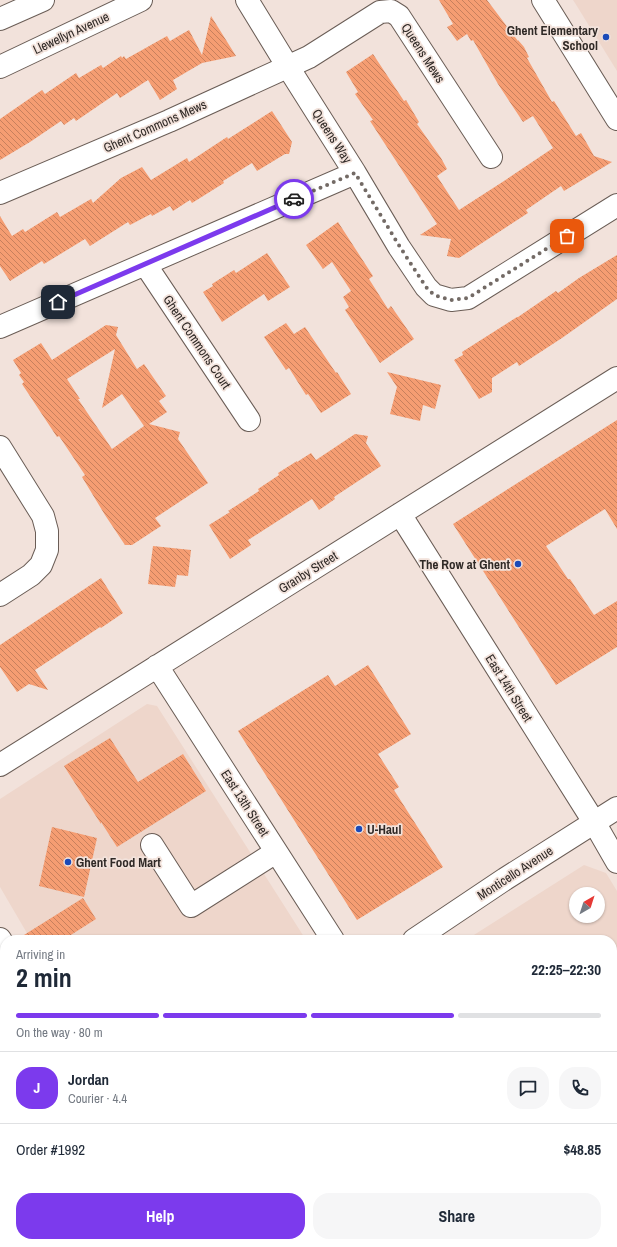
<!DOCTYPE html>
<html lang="en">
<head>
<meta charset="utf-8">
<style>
	body { margin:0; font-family:"Archivo Narrow",sans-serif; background:#f6f6f7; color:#1f2937; height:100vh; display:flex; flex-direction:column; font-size:15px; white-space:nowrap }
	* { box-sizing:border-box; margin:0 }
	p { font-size:13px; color:#747a83 }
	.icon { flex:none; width:22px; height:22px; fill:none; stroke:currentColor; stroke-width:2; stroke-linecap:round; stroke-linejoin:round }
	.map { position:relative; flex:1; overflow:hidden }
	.side { position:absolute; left:0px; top:935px; width:617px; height:312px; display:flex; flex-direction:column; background:#fff; border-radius:16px 16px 0 0; box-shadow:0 1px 3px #0004 }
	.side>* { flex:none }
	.needle { width:26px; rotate:39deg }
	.buttons { position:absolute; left:569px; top:887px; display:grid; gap:8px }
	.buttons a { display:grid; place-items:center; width:36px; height:36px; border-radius:50%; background:#fff; box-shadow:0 1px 3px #0004; font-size:20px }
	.pin { position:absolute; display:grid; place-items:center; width:34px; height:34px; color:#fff; margin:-17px; border-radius:8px; box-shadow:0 2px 6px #0006 }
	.courier { position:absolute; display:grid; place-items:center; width:40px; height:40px; margin:-20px; border:3px solid #7c3aed; border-radius:50%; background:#fff; color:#222; box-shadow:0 1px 5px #0007 }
	.headline em { font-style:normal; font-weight:700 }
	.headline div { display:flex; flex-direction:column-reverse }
	.headline { display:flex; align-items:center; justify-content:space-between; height:68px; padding:0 16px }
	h1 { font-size:26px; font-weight:700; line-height:30px }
	.bar { display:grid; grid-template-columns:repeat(4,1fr); gap:6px 4px; align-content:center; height:48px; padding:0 16px }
	.bar i { height:5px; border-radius:3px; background:#e0e1e3 }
	.bar .selected { background:#7c3aed }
	.bar p { grid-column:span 4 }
	.line { display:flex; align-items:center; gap:10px; padding:0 16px; border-top:1px solid #e0e1e3 }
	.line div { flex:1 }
	.round { display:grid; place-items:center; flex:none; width:42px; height:42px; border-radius:16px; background:#f6f6f7 }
	.primary-button { display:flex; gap:8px; margin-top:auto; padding:8px 16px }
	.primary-button a { flex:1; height:46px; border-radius:16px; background:#7c3aed; color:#fff; font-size:16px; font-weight:700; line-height:46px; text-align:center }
	.primary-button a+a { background:#f6f6f7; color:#1f2937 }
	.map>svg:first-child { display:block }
	.built { fill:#eed6cb; fill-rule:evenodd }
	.cemetery { fill:url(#cemetery-stones) }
	.building { fill:url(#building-back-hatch); fill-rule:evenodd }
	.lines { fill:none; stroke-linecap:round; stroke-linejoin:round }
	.minor-casing { stroke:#6a5d56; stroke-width:24 }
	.major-casing { stroke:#6a5d56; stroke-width:24 }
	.minor { stroke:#fff; stroke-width:22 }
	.major { stroke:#fff; stroke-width:22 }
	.done { stroke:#736a65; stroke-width:4; stroke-dasharray:0 7.2 }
	.route { stroke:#7c3aed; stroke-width:5 }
	.poi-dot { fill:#1c4ab8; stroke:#f2e2db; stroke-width:1.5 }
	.labels { text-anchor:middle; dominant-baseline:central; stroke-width:3.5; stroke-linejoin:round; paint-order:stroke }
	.poi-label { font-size:13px; font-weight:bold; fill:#2f2926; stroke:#f2e2db; text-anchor:end }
	.street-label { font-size:13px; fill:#2f2926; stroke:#f2e2db }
</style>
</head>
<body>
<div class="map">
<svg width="617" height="1247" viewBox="0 0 617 1247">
	<defs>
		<pattern id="cemetery-stones" width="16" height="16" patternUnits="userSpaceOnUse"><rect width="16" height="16" fill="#fbccb6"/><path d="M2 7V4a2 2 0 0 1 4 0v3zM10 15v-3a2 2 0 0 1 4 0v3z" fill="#d7af9c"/></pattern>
		<pattern id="building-back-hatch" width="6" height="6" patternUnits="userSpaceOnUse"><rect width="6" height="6" fill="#f59d72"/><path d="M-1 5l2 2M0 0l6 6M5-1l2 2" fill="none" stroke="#c7805d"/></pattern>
	</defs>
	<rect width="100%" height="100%" fill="#f2e2db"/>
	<!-- built -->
	<path class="built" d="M573,0h44v71l-42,-68z
		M147,704l10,2 149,234h-275l-31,-53v-88z
		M584,865l22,8 11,18v193l-5,3v-147h-146zM576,894h22v22h-22z
		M227,1242h115l-8,5h-104z"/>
	<!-- cemetery -->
	<path class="cemetery" d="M617,1137v110h-174l8,-5h161v-102z"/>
	<!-- building -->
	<path class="building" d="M439,0h48l31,41v-1l6,7 5,10 -2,1 25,44 2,-1 22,35 5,-3 13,23 18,6 -48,29 -3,-5 -35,24 2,3 -69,45 -12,-2 4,-17 -31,-4 17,-11 -67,-103 3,-1 -18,-26 3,-2 -12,-20 27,-18 31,47 2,-1 13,22 -2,2 24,34 6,11 -10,7 22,34 45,-29 49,-33 -20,-32 -10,6 -25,-38 -25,-44 -2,1 -4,-7 -10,7 -10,-14 6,-3z
		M211,16l25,40 -34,7 -29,17 4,9 -17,11 -12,-20 -28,18 -3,-5 -41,28 -2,-3 -10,7 -3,-4 -31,21 -30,18v-41l42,-29 3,4 31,-21 3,5 22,-13 2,3 18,-12 1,2 2,-2 2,3 41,-23 3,5 19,-11 13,25z
		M272,111l20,31 -3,12h-4l-28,17 -5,-8 -29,18 1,2 -32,20 -2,-3 -17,11 -3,-5 -18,10 -1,-2 -21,11 -2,-3 -38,24 -5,-7 -41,25 -2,-3 -32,20 -10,-15v-50l12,20 11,-7 2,3 32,-20 3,5 31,-18 2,4 28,-25 21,-11 9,13 36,-22 2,4 38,-25 1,2z
		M338,222l35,54 -4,3 19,30 3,-3 23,33 -34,24 -35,-53 4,-3 -6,-10 8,-6 -19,-29 -9,7 -17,-24z
		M267,253l23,34 -22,14 -4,-7 -42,28 -19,-30 10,-6 -1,-2 22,-14 2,3z
		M617,255v44l-55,39 -43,28 -2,-4 -25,16v14l-13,7 -25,-39 9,-5 -1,-3 55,-35h1l38,-26 2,2 21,-15z
		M286,323l8,11 11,-7 31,46 1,-1 14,22 -30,19 -13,-19 -2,1 -17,-27 -3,2 -22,-33z
		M106,325l12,2 -2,8 21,34 7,-5 22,32 -7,5 8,11 -18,12 31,8 -2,7 30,44 -53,35 6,8 -29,19h-7l-20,-30 -23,-38 3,-2 -26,-39 -2,1 -35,-53 2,-2 -5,-7 2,-2 -8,-13 28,-17 11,17zM115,349l-13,59 20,-14 22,32 -32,23 -34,-50h2l-13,-20z
		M387,372l54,13 -6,24 -12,-4 -3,16 -30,-7 7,-27z
		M617,420v109l-12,-20 -59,37 22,33h2l24,36 23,-14v46l-61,38 -103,-161z
		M355,434l13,2 -2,7 15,23 -47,31 1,2 -16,11 -7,-11 -64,41 3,5 -21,14 -21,-34 21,-13 -2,-1 31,-20 -1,-2 21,-14 -1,-2 19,-12v1l14,-9 5,7z
		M153,546l38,4 -3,26 -11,-1 -2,12 -27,-3z
		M101,578l22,35 -22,15 -1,-1 -65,43 13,20 -19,-6 -12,8 -17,-25v-22z
		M368,665l43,69 -33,20 21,33 -5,3 49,77 -86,53 -119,-189 90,-56 7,11z
		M110,738l28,44 45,-28 23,37 -89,56 -16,-25v2l-37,-58z
		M52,827l45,11 -13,59 -45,-11z
		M83,898l13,21 -33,21h-47z"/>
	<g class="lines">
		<!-- minor casing -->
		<g class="minor-casing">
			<path id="minor" d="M247,0l41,67 67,106 44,74 27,40 8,8 17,5 17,-2 149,-93
				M543,0l74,119
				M0,19l43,-19
				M0,67l141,-67
				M0,193l169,-72 140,-64 71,-45 11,-1 8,5 92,141
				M145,264l104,156
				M0,327l355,-154
				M0,447l43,69 4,15v19l-6,15 -10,10 -31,20
				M400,514l194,308 23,40
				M157,666l176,274
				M0,765l617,-387
				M152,845l39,61 85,-54
				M612,1106l5,-3
				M387,1247l8,-5"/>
		</g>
		<!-- major casing -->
		<g class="major-casing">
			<path id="major" d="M0,939l5,8
				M414,940l91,-61 112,-71
				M0,1218l5,-3
				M195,1242l3,5"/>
		</g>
		<!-- minor -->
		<use href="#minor" class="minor"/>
		<!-- major -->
		<use href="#major" class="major"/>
	</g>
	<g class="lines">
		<!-- done -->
		<path class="done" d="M294,199l61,-26 45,74 26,40 8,8 17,5 17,-2 99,-62"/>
		<!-- route -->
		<path class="route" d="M58,302l236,-103"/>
	</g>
	<!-- markers -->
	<g class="poi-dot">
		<circle cx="606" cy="37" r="4"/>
		<circle cx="518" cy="564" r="4"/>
		<circle cx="359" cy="829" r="4"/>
		<circle cx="68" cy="862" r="4"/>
	</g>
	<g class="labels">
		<!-- poi labels -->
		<g class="poi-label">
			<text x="598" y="30">Ghent Elementary<tspan x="598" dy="15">School</tspan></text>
			<text x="510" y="564">The Row at Ghent</text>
			<text x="367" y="829" text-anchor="start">U-Haul</text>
			<text x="76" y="862" text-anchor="start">Ghent Food Mart</text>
		</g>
		<!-- street labels -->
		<g class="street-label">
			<text transform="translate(71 33) rotate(-25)">Llewellyn Avenue</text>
			<text transform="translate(423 53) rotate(57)">Queens Mews</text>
			<text transform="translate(155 126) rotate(-24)">Ghent Commons Mews</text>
			<text transform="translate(332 136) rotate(57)">Queens Way</text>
			<text transform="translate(197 342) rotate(56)">Ghent Commons Court</text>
			<text transform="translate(308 572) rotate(-32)">Granby Street</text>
			<text transform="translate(509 688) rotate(58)">East 14th Street</text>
			<text transform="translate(245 803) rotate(57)">East 13th Street</text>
			<text transform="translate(515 873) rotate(-33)">Monticello Avenue</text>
		</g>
	</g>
</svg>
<div class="buttons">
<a><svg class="needle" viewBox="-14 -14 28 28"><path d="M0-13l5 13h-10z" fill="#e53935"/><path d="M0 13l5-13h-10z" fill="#747a83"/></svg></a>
</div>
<div class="pin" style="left:567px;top:236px;background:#ea580c"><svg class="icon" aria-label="bag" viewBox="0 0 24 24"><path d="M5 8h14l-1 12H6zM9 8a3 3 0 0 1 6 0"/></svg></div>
<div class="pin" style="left:58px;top:302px;background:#1f2937"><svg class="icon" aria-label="home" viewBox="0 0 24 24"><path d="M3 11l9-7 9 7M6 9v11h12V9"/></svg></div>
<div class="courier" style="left:294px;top:199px"><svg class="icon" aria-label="car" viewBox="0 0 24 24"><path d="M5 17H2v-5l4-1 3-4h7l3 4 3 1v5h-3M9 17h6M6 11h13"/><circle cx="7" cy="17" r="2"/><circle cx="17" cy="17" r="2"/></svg></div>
<section class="side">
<div class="headline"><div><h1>2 min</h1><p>Arriving in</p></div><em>22:25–22:30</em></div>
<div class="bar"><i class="selected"></i><i class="selected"></i><i class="selected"></i><i></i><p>On the way · 80 m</p></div>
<div class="line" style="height:72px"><b class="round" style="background:#7c3aed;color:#fff">J</b><div><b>Jordan</b><p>Courier · 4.4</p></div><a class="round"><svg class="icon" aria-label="chat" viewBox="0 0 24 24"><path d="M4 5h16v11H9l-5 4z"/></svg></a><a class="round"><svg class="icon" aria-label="phone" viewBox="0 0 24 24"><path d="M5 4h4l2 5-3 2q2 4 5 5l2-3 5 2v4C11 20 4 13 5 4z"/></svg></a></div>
<div class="line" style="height:52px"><div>Order #1992</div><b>$48.85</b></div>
<div class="primary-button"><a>Help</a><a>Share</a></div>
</section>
</div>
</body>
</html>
